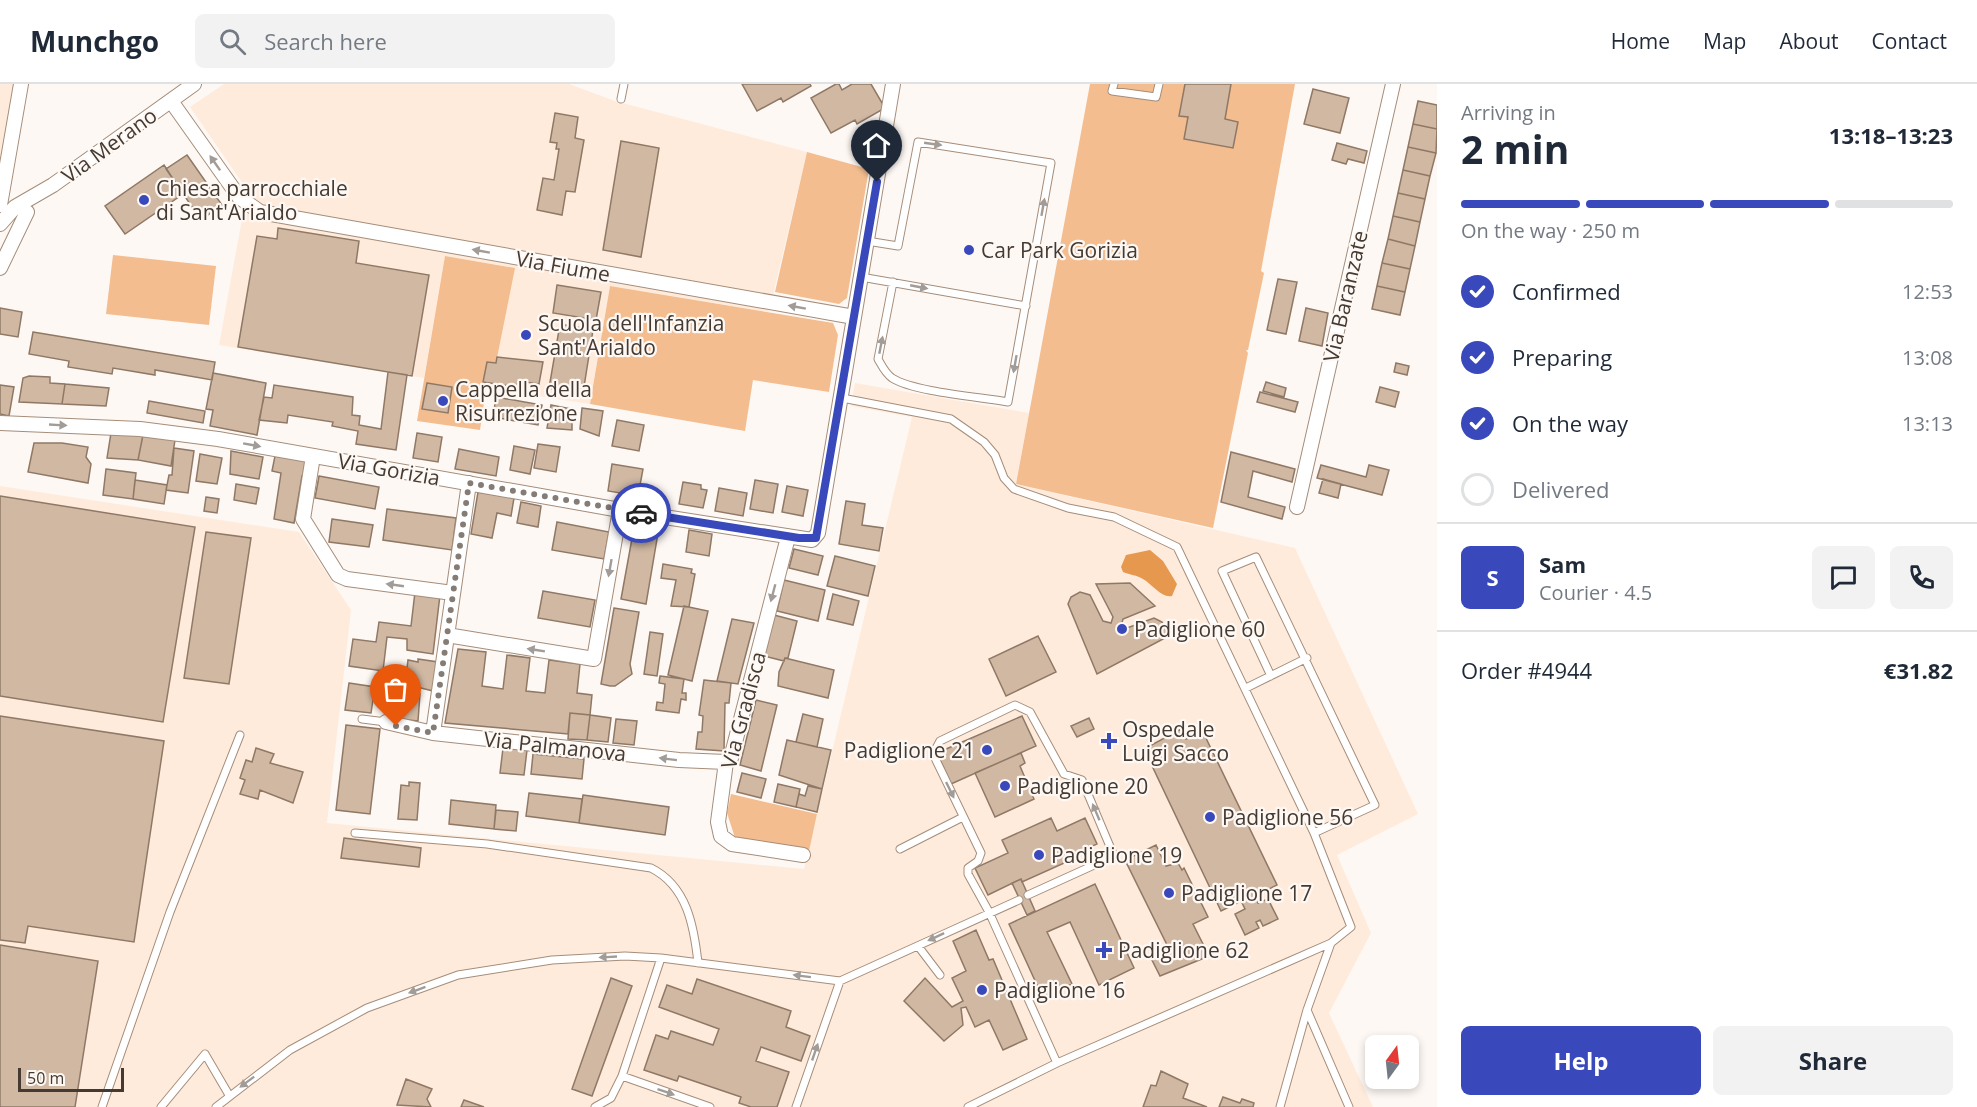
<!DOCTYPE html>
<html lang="en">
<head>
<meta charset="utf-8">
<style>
	body { margin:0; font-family:"Open Sans",sans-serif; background:#f2f2f3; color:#1f2937; height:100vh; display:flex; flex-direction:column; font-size:22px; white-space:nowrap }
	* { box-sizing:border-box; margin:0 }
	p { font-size:20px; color:#747a83 }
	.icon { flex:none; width:33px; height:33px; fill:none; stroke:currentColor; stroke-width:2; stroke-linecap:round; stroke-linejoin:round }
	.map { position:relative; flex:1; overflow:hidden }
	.drawer { display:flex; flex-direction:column; background:#fff; width:540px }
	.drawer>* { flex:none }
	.needle { width:39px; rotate:15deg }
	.buttons { position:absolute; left:1365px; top:951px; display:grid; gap:12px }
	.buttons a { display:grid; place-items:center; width:54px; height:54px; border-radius:9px; background:#fff; box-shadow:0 3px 9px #0003; font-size:30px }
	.scale { position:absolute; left:18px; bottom:15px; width:106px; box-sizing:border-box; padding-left:6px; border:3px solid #443a32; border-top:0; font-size:16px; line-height:21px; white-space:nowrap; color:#443a32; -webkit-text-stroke:4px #fef8f4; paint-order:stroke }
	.pin { position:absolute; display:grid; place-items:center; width:51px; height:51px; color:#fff; margin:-62px -26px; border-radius:50% 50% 50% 0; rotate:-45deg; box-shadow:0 0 6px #0007 }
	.pin .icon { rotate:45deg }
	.courier { position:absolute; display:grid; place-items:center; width:60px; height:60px; margin:-30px; border:4px solid #3948bb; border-radius:50%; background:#fff; color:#222; box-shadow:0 2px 8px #0007 }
	.head em { font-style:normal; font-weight:700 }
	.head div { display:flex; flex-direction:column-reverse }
	.head { display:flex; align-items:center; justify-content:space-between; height:102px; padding:0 24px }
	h1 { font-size:39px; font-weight:700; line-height:45px }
	.bar { display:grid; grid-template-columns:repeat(4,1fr); gap:9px 6px; align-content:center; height:72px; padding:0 24px }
	.bar i { height:8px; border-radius:4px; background:#e0e1e3 }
	.bar .selected { background:#3948bb }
	.bar p { grid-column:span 4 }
	.line { display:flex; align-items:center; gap:15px; padding:0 24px; border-top:2px solid #e0e1e3 }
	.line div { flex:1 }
	.round { display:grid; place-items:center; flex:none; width:63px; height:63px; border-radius:9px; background:#f2f2f3 }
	ol { padding:0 24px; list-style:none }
	li { display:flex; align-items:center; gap:18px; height:66px }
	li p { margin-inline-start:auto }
	li .icon { padding:6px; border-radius:50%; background:#3948bb; color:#fff; stroke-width:4 }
	li:last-child { color:#747a83 }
	li i { width:33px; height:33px; border:3px solid #e0e1e3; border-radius:50% }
	.primary-button { display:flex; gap:12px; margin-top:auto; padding:12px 24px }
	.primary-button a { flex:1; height:69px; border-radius:9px; background:#3948bb; color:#fff; font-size:24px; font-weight:700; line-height:69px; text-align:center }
	.primary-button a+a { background:#f2f2f3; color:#1f2937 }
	header { display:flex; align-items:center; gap:36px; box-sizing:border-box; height:84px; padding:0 30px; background:#fff; border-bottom:2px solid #e0e1e3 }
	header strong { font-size:28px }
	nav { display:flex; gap:33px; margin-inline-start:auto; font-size:21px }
	.search { width:420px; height:54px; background:#f2f2f3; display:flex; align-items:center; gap:15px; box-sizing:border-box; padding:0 21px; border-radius:9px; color:#747a83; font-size:22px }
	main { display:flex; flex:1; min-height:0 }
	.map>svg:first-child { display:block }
	.built { fill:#ffebdb }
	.green { fill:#f3bd8f }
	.water { fill:#e6984f }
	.building { fill:#d0b8a3; stroke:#8f7865; stroke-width:1.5 }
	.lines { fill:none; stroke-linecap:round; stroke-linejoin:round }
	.service-casing { stroke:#a58d7a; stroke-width:9 }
	.minor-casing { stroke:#a58d7a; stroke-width:16 }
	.service { stroke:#fff; stroke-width:7 }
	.minor { stroke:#fff; stroke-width:14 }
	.oneway { fill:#a29c98 }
	.done { stroke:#857c76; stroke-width:6; stroke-dasharray:0 10.8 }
	.route { stroke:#3948bb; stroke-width:8 }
	.poi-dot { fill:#3948bb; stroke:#fef8f4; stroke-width:2 }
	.labels { text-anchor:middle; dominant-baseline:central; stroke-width:4.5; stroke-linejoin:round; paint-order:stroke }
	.street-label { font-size:21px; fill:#443a32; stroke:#fef8f4 }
	.poi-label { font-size:21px; fill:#443a32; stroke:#fef8f4; text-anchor:start }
</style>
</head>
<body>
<header>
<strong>Munchgo</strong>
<div class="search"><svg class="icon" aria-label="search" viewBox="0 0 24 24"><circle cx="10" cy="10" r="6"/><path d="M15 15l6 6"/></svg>Search here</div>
<nav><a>Home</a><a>Map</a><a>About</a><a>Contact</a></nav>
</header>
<main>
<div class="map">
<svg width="1437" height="1023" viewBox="0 0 1437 1023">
	<rect width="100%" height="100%" fill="#fef8f4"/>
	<!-- built -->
	<path class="built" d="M0,0h20l-20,112z
		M224,0h345l46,17 192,51 -38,160 -159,-26 -20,118 -104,-16 1,-6h-4l4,-20 9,1 18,-95 -69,-12 -21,122 -205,-33 23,-126 10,-22 -62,-90z
		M855,299l174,30 -13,71 279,64 123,266 -81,41 34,78 -42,80 44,94h-1373v-621l299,46 52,78 -24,213 477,46 108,-452 -61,-11z"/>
	<!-- green -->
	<path class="green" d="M1090,0h205l-34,187 3,2 -16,77h-2l2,3 -35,175 -197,-44z
		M807,68l62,17 -22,129 -8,6 -64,-12z
		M113,171l103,11 -7,59 -103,-11z
		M445,172l70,12 -19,95 -9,-1 -4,19 4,1 -7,48 -63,-9z
		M610,202l223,37 5,12 -9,57 -76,-12 -8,51 -155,-27z
		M731,710l86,20 -8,37 -73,-10 -9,-28z"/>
	<!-- water -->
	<path class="water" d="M1150,466l13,11 14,23 -5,12c-11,2 -20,-12 -29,-17 -6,-4 -13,-4 -20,-7l-2,-5 5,-12z"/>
	<!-- building -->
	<path class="building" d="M742,0h68l1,2 -28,16 -2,-4 -24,13z
		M836,0h3l3,6 10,-6h19l14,24 -28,16 -2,-4 -24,13 -20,-35z
		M1185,0h46l-6,35 13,3 -5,26 -49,-9 4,-22 -9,-1z
		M1313,5l36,9 -9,35 -36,-9z
		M1418,17l19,4v24l-24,-5z
		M555,29l23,4 -3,21 9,2 -9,52 -9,-1 -4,24 -25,-5 6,-32 11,2 5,-31h-3l1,-6 -7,-1z
		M1413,40l24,5 -1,24 -28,-6z
		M621,57l38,7 -18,109 -38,-7z
		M1337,59l30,8 -3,12 -16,-4 -2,5 -14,-4z
		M1408,63l28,6 -6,23 -27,-6z
		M187,71l35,50 -21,15 -35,-51z
		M164,81l19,29 -58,40 -20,-28z
		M1403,86l27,6 -5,23 -27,-6z
		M1398,109l27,6 -5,23 -27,-6z
		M1393,132l27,6 -5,24 -27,-7z
		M278,144l81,13 -3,22 73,12 -17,101 -174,-29 19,-111 20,3z
		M1388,155l27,7 -5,23 -28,-6z
		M1382,179l28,6 -5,23 -28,-6z
		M1278,195l19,3 -11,52 -19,-4z
		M557,201l44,7 -5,28 -43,-7z
		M1377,202l28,6 -5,23 -28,-6z
		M0,224l22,4 -4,25 -18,-3z
		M1306,224l22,5 -6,33 -23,-5z
		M560,240l33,6 -10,63 -34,-5z
		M33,248l182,30 -3,18 -57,-10v5l-42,-7 -1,6 -44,-7 1,-6 -40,-7z
		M497,273l46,5 -4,22 -21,-3 -1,6 -34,-5 4,-20 9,1z
		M1396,279l13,3 -2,9 -13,-3z
		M388,288l19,3 -11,75 -40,-6 2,-13 -26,-5 1,-4 -45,-7 -1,8 -28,-3 5,-23 8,1 2,-13 79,12 -1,18 8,1 -1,9 22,4z
		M213,289l53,10 -9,52 -47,-9 3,-16 -7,-1z
		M29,292l21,1v6l15,1 -3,20 -43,-2 4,-24z
		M1266,298l20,6 -2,9 -21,-6z
		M427,299l25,4 -4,26 -26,-4z
		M65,300l44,4 -3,18 -44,-2z
		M0,301l14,2 -5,29 -9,-2z
		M1380,303l19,5 -4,15 -19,-5z
		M1260,308l38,10 -3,10 -38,-10z
		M496,313l46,8 -4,20 -45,-8z
		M149,317l56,10 -2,12 -56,-10z
		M551,321l21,4v21l-25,-2z
		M582,324l21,3 -4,25 -19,-7z
		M617,336l27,5 -5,26 -27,-5z
		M111,349l32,2 -5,25 -31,-2z
		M417,349l25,4 -4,25 -25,-4z
		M143,351l32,5 -4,26 -33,-6z
		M34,359h28l26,4 -2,10 5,7 -3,19 -60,-11z
		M538,360l22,3 -4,25 -22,-4z
		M514,362l21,4 -5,24 -20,-4z
		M174,364l20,3 -6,42 -22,-3 3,-15h3z
		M459,365l40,8 -3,19 -41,-7z
		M231,367l32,6 -4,22 -29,-5z
		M1231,368l64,17 -3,13 -39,-11 -5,26 37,10 -3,12 -61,-17z
		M200,370l22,4 -5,26 -21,-3z
		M275,372l32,5 -3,16 -2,-1 -8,47 -20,-4 7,-46 -9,-2z
		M612,380l31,5 -5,27 -30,-5z
		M1321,381l45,12 3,-12 20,5 -7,25 -65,-17z
		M106,385l30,4 -3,26 -30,-4z
		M319,392l60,11 -4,22 -60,-11z
		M1323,395l18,5 -3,14 -19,-5z
		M135,396l32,5 -3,19 -31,-5z
		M755,396l23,4 -5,29 -23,-4z
		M683,398l18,3v4l6,1 -4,18 -24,-4z
		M236,400l23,4 -3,16 -22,-4z
		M787,402l21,4 -5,26 -21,-4z
		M719,404l28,5 -4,23 -28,-5z
		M478,408l36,6 -3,18 -14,-3 -5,25 -21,-4z
		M0,412l195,31 -32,195 -163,-26z
		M206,413l13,2 -2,14 -13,-2z
		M846,417l19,3 -3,21 21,3 -4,23 -40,-7z
		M521,418l20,4 -3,21 -21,-4z
		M387,425l69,9 -4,32 -69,-10z
		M332,435l41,6 -4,22 -40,-5z
		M557,438l52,10 -5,27 -52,-9z
		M635,438l24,5 -13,77 -25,-5z
		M689,446l23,4 -3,22 -23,-4z
		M206,448l45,6 -22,146 -45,-6z
		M794,465l29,7 -5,19 -29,-7z
		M835,472l40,10 -7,30 -41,-10z
		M663,480l29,5 -1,4 4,1 -6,33 -18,-1 5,-26 -15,-2z
		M784,496l41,10 -7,31 -41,-10z
		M1130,499l25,23 -32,13 -2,7 6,2 27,-10 8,4 4,8 -1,8 -68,36 -29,-70 3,-7 9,-5 10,3 13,26 8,2 2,-6 -17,-33z
		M543,507l52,9 -5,27 -52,-9z
		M415,508l25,3 -7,59 -26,-4v-11l-20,-2 -4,34 -34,-5 4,-27 23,3 3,-20 32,4z
		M833,510l26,7 -6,24 -26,-6z
		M684,522l24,5 -16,70 -24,-6z
		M614,524l25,4 -9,52 2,10 -17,12h-5l-9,-2z
		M774,531l23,6 -9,37h-3l-1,3 -20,-5z
		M732,535l22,4 -16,61 -21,-3z
		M650,548l13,2 -6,42 -13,-2z
		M1038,552l18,36 -50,24 -17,-37z
		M458,565l28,3 -4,34 21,3 4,-34 23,3 -4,33 19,2 4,-33 31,4 -3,29 15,2 -2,20 -20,-2 -2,21 -123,-11z
		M785,574l49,12 -6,28 -50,-12 1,-14z
		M418,575l20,3 -5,29 -28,-7 3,-24 10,2z
		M660,592l24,3 -2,14h4v7l-5,-1 -2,14 -23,-3 1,-8 6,1 2,-19 -6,-1z
		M704,596l27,3 -2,20h-4l-1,48 -28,-2 2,-17h4l1,-16 -4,-1z
		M349,599l26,4 -4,26 -26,-3z
		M400,608l20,2 -2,27 -21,-2z
		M756,616l21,5 -16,66 -21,-6z
		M570,629l20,2 -3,25 -19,-1z
		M803,630l20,5 -6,28 -21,-5z
		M590,631l21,3 -3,24 -21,-2z
		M0,632l164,25 -30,201 -106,-16 -3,17 -25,-3z
		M1022,632l14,30 -85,38 -14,-31z
		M1089,634l5,11 -17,8 -6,-11z
		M616,635l21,2 -3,24 -21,-2z
		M346,641l34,4 -10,85 -34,-4z
		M1181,645l5,10 17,-7 74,153 -22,11 3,7 10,-4 10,20 -15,7 -3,-6 -4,2 3,6 -14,7 -10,-21 10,-5 -4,-8 -20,10 -77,-162z
		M787,656l44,10 -9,39 -43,-14z
		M256,664l18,6 -4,9 33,9 -10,31 -33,-13 -2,9 -18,-5 5,-14 -5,-2 6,-18 6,2z
		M503,664l24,2 -3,25 -24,-2z
		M1021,669l4,10 -5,3 14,33 -39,18 -20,-44z
		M533,670l51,5 -2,20 -51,-5z
		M742,689l24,6 -5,19 -24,-6z
		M409,698l11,1 -3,37 -19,-1 3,-34 8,1z
		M778,700l22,5 -4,18 -22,-5z
		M808,702l14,3 -5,23 -21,-5 3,-13 6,2z
		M529,709l53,6 -3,24 -53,-7z
		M583,711l86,12 -4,28 -86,-12z
		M451,716l45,5 -2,24 -45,-5z
		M496,726l22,2 -2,19 -22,-2z
		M1051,734l6,13 28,-13 12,26 -28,13 2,3 -49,22 -1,-3 -33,16 -13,-27 33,-15 -6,-13z
		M344,754l77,10 -2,19 -78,-9z
		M1156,761l10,21 12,-3 4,7 2,-2 24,49 -15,7 16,32 -49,20 -8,-16 18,-9 -45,-91z
		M1021,795l14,32 -8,4 -15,-32z
		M1095,800l39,84 -35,17 -29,-63 -23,10 25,52 -29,14 -34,-74z
		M976,846l13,30 4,-1 34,80 -24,11 -14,-30 -14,7 -9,-20 -5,1 2,17 -19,16 -40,-40 21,-23 27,29 11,-6 -11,-23 14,-7 -13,-30z
		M0,861l98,16 -23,146h-75z
		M611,894l21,8 -40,110 -20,-7z
		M697,895l94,32 -5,16 24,9 -9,25 -40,-14 -5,14 33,11 -12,35h-26l-12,-4 2,-6 -62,-21 -2,5 -33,-11 12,-35 12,4 3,-8 42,14 6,-16 -60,-22 8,-22 25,9z
		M1161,987l27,13 -5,14 24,9h-64l8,-22 5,1z
		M406,995l26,10 -5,10 4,8 -34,-2z
		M1223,1013l17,6 2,-4 12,4 -1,4h-34z
		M464,1016l20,7h-23z"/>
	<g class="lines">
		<!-- service casing -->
		<g class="service-casing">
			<path id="service" d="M1114,0l-2,7 44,6 3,-13
				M621,15l3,-15
				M867,157l31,5 20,-104 133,21 -43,239c-28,-5 -94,-10 -116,-24 -7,-5 -10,-12 -14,-19l15,-77
				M861,193l165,29
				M842,314l109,21 33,23 11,13 9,23 10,11 54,19 46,9 63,30 137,286 37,94 -20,16 -274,120 -89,44
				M1271,592l-49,-105 34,-14 119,248 -61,28
				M1246,604l61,-30
				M362,635l24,3
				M355,749l132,11 164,24c36,18 43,58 47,95
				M900,765l63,-32
				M1028,811l86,-39 -32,-76 -18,-6 -34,-62 -15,-7 -75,36 -7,13 48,99 -3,8 -10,7v6l21,38 68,151
				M918,862l22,29
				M1307,926l42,97
				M622,992l88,31
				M102,1023l68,-195 70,-177
				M161,1023l44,-53 24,41
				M216,1023l74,-57 77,-42 91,-33 94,-15 73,-4 36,2 179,23 179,-81
				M595,1023l16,-9 11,-22 39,-118
				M796,1023l44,-126
				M1280,1023l27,-97 24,-67"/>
		</g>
		<!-- minor casing -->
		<g class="minor-casing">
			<path id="minor" d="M171,17l68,96 21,15 594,105
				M0,121l21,-121
				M0,140l15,-17 38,-22 141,-101
				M0,184l27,-56
				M0,339l140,6 78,10 402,71 192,30 6,-7 75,-449
				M313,372l-10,63 35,56 9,4 106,14
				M1297,423l96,-423
				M788,453l-57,221 -5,4 -8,60 3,14 11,8 71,11
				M447,551l147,24 26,-149
				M386,638l47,11 246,27 47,2
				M433,649l36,-250"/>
		</g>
		<!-- service -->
		<use href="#service" class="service"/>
		<!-- minor -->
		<use href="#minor" class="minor"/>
	</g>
	<!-- one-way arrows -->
	<defs><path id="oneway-solid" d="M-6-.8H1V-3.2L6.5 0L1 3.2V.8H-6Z" transform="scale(1.5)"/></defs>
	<g class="oneway">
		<use href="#oneway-solid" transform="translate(933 60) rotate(8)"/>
		<use href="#oneway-solid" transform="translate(215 79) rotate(-125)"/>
		<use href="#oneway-solid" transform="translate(1043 123) rotate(-80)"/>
		<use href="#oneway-solid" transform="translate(481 167) rotate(-170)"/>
		<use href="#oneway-solid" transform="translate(919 203) rotate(11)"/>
		<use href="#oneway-solid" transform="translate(797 223) rotate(-170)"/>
		<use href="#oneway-solid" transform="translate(881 261) rotate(-79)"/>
		<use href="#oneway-solid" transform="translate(1015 280) rotate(100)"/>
		<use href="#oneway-solid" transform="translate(58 341) rotate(3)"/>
		<use href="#oneway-solid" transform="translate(252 361) rotate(10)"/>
		<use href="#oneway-solid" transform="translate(610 484) rotate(100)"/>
		<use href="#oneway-solid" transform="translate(395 501) rotate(-172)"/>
		<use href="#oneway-solid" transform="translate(773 509) rotate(105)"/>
		<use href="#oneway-solid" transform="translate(536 566) rotate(-171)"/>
		<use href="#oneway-solid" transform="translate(668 675) rotate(-173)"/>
		<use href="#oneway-solid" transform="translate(950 706) rotate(64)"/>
		<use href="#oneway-solid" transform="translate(1096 728) rotate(-113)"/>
		<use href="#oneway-solid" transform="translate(936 853) rotate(155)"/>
		<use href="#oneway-solid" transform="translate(608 873) rotate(177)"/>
		<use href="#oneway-solid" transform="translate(802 892) rotate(-173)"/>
		<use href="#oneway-solid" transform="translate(417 906) rotate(160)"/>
		<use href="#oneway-solid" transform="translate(815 968) rotate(-71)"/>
		<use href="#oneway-solid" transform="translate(247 998) rotate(143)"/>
		<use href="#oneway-solid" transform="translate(666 1008) rotate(19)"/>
	</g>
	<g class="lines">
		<!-- done -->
		<path class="done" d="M396,642l37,7 36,-250 172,30"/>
		<!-- route -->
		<path class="route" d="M641,429l158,25h17l61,-356"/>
	</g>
	<!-- markers -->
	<g class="poi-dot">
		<circle cx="144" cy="116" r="6"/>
		<circle cx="969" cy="166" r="6"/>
		<circle cx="526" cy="251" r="6"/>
		<circle cx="443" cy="317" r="6"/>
		<circle cx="1122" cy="545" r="6"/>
		<path d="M1106 648h6v6h6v6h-6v6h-6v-6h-6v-6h6z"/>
		<circle cx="987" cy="666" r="6"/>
		<circle cx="1005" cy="702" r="6"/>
		<circle cx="1210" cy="733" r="6"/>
		<circle cx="1039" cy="771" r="6"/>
		<circle cx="1169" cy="809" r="6"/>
		<path d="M1101 857h6v6h6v6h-6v6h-6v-6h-6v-6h6z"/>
		<circle cx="982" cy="906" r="6"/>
	</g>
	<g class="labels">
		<!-- street labels -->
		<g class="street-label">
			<text transform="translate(109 61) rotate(-36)">Via Merano</text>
			<text transform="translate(563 182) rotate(10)">Via Fiume</text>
			<text transform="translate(1345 212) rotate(-77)">Via Baranzate</text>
			<text transform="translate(389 385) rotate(10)">Via Gorizia</text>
			<text transform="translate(743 626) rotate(-75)">Via Gradisca</text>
			<text transform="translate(555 662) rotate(6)">Via Palmanova</text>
		</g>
		<!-- poi labels -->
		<g class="poi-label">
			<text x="156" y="104">Chiesa parrocchiale<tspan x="156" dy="24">di Sant'Arialdo</tspan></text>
			<text x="981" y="166">Car Park Gorizia</text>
			<text x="538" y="239">Scuola dell'Infanzia<tspan x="538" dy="24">Sant'Arialdo</tspan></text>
			<text x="455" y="305">Cappella della<tspan x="455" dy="24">Risurrezione</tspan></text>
			<text x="1134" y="545">Padiglione 60</text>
			<text x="1122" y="645">Ospedale<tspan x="1122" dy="24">Luigi Sacco</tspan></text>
			<text x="975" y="666" text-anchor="end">Padiglione 21</text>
			<text x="1017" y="702">Padiglione 20</text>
			<text x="1222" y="733">Padiglione 56</text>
			<text x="1051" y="771">Padiglione 19</text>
			<text x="1181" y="809">Padiglione 17</text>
			<text x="1118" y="866">Padiglione 62</text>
			<text x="994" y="906">Padiglione 16</text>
		</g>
	</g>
</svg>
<div class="buttons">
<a><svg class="needle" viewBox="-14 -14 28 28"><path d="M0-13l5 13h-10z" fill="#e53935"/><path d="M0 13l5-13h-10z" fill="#747a83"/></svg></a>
</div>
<div class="scale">50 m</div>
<div class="pin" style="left:396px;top:642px;background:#ea580c"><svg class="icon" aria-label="bag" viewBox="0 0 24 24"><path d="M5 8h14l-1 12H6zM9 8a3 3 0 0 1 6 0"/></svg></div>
<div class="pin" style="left:877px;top:98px;background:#1f2937"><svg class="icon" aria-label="home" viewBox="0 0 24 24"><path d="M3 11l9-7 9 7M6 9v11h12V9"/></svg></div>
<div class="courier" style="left:641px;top:429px"><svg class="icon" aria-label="car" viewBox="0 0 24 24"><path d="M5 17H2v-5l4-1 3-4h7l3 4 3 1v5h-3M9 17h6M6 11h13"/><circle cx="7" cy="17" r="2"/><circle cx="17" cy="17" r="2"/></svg></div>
</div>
<section class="drawer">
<div class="head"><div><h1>2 min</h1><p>Arriving in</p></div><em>13:18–13:23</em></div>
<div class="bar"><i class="selected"></i><i class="selected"></i><i class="selected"></i><i></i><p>On the way · 250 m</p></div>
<ol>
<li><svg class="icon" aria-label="check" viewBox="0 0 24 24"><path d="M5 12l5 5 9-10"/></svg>Confirmed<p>12:53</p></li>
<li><svg class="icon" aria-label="check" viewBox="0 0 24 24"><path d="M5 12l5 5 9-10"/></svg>Preparing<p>13:08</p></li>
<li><svg class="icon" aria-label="check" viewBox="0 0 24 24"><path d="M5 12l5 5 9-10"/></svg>On the way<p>13:13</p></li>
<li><i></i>Delivered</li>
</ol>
<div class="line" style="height:108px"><b class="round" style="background:#3948bb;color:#fff">S</b><div><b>Sam</b><p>Courier · 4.5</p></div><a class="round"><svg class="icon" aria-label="chat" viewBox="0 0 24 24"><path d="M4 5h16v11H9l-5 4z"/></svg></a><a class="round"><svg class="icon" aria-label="phone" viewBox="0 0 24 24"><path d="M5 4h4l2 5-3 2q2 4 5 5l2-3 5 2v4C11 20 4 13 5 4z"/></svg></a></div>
<div class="line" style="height:78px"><div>Order #4944</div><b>€31.82</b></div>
<div class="primary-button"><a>Help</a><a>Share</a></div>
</section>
</main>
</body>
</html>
